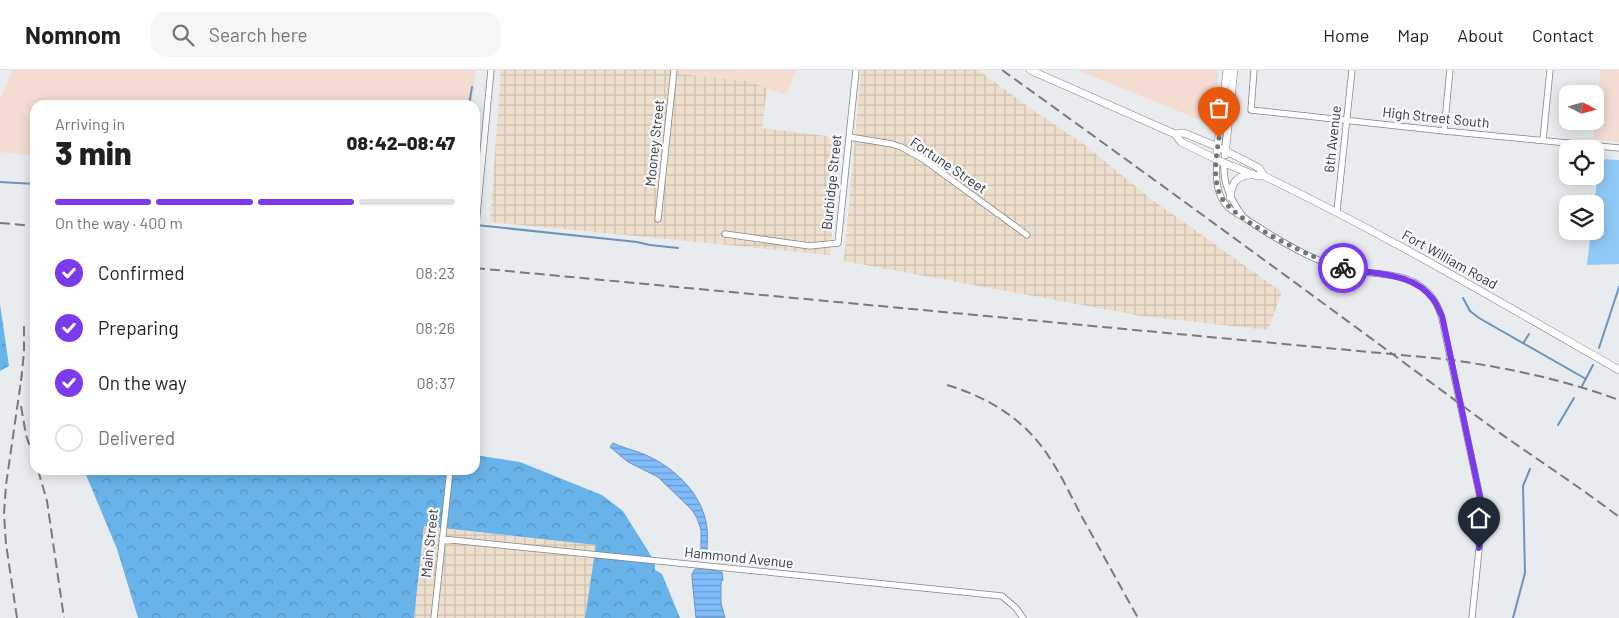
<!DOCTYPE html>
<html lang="en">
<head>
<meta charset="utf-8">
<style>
	body { margin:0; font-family:Barlow,sans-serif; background:#f6f6f6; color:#202124; height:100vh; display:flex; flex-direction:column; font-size:19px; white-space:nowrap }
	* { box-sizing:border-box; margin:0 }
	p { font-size:16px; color:#757577 }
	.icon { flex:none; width:28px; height:28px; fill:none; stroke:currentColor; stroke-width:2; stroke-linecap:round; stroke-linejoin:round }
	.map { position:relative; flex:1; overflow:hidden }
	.panel { position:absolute; left:30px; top:30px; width:450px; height:375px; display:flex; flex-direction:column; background:#fff; border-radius:15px; box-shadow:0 2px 12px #0003 }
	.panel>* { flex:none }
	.needle { width:32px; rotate:96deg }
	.buttons { position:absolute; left:1559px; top:15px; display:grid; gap:10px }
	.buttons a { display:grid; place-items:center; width:45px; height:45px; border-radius:10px; background:#fff; box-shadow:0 2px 12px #0003; font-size:25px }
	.pin { position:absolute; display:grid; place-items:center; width:42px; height:42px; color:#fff; margin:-51px -21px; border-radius:50% 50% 50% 0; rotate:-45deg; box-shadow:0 0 5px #0007 }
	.pin .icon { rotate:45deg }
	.courier { position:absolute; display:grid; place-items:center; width:50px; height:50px; margin:-25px; border:4px solid #7c3aed; border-radius:50%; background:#fff; color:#222; box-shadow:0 1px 6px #0007 }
	.overview em { font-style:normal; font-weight:800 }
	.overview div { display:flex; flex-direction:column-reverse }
	.overview { display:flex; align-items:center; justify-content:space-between; height:85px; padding:0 25px }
	h1 { font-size:32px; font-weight:800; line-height:38px }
	.bar { display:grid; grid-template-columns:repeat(4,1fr); gap:8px 5px; align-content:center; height:60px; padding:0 25px }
	.bar i { height:6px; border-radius:4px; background:#e0e0e0 }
	.bar .selected { background:#7c3aed }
	.bar p { grid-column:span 4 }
	ol { padding:0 25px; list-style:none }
	li { display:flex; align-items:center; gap:15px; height:55px }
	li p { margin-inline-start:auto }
	li .icon { padding:5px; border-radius:50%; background:#7c3aed; color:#fff; stroke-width:4 }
	li:last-child { color:#757577 }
	li i { width:28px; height:28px; border:2px solid #e0e0e0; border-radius:50% }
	header { display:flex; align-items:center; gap:30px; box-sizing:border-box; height:70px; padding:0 25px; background:#fff; border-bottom:1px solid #e0e0e0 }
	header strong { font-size:24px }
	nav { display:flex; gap:28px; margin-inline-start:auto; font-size:18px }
	.search { width:350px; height:45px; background:#f6f6f6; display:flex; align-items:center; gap:12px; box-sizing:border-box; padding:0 18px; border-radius:15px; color:#757577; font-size:19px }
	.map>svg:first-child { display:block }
	.commercial { fill:#f3dcd1 }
	.industrial { fill:url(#industrial-grid) }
	.forest { fill:url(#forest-crowns) }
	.green { fill:#90c9f5 }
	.water { fill:url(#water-rules); stroke:#6a94c0 }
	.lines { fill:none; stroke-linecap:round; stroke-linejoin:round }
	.stream { stroke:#6a94c0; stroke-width:2 }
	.minor-casing { stroke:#808385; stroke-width:7 }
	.major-casing { stroke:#808385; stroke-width:8 }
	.minor { stroke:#fff; stroke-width:5.5 }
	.major { stroke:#fff; stroke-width:7 }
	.rail { stroke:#787a7b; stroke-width:2; stroke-dasharray:10 5; stroke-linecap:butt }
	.minor-bridge-casing { stroke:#808385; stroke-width:7; stroke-linecap:butt }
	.minor-bridge { stroke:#fff; stroke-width:5.5 }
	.done { stroke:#737576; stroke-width:5; stroke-dasharray:0 9 }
	.route { stroke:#7c3aed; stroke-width:6 }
	.labels { text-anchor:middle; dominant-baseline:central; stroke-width:4.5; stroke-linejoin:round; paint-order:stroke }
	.street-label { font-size:14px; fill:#343536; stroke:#f6f9fc }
</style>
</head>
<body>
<header>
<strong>Nomnom</strong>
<div class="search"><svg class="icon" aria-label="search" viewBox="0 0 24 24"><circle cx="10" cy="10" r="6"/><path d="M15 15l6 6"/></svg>Search here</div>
<nav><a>Home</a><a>Map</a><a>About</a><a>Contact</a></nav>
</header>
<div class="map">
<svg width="1619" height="548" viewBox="0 0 1619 548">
	<defs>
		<pattern id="industrial-grid" width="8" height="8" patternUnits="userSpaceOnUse" patternTransform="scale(1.25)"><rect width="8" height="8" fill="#eedfcd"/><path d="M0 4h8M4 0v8" fill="none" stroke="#cdc0b1"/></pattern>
		<pattern id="forest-crowns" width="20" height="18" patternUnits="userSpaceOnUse" patternTransform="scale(1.25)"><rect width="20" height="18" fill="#67b3ea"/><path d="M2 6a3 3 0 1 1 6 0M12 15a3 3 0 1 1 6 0" fill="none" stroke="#5692be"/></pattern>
		<pattern id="water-rules" width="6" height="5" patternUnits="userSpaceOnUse" patternTransform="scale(1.25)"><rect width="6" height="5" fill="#81bcfb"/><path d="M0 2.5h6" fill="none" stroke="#6a9acc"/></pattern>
	</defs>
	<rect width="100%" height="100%" fill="#e9ecee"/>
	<!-- commercial -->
	<path class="commercial" d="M13,0h463l-4,35h-437v51l-35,-4v-53z
		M670,0h127l-11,25 -39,-14 -77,-8z
		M1077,0h141l-3,56z
		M1601,0h18v72l-26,-3z"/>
	<!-- industrial -->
	<path class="industrial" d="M501,0h169v3l77,8 20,7 -5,40 79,10 -11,117 -340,-33z
		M861,0h117l56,41 51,34 66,54 131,93 -14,38 -127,-14 -297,-55z
		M424,456l173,19 -12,73h-171z"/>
	<!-- forest -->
	<path class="forest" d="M0,234l9,62 -9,5z
		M475,385l45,7 82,33 21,16 32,51v8l7,4 18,44h-95l11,-73 -172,-19 -10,92h-276l-21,-69 -33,-79h391z"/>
	<!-- green -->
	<path class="green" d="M1600,89l19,1v104l-32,1 4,-34h4l-1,-27z"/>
	<!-- water -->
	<path class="water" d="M613,373c8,4 17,6 25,9 32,11 65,40 69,76 1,7 0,16 0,23l-6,-1v-20l-4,-12 -5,-8 -34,-33 -30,-15 -18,-15z
		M695,499h11l16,3 1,8 -2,2v21l4,15h-29l-4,-40v-4z"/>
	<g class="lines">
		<!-- stream -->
		<path class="stream" d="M469,35l3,-18
			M0,112l35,2
			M476,155l161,17 13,3 28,3
			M1463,228l7,13 9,7 107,61
			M1524,272l5,-8
			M1599,278l20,-61
			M1582,316l11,-21
			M1558,355l16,-27
			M1513,548l12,-45 -2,-87 7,-17"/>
		<!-- minor casing -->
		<g class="minor-casing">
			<path id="minor" d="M1254,0l-3,40 193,21 175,17
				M1444,61l6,-61
				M849,67l43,7 9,3 22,12 104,76
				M1543,70l7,-70
				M1217,89c-1,16 -2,34 10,47 4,5 13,9 19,13 27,18 66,42 98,50 25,6 60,2 80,20 14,11 18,27 21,44
				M1224,93c-1,21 6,35 18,52
				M1337,141l15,-141
				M658,149l16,-149
				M725,164l85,12 28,-3 18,-173
				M475,165l16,-165
				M442,469l560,57 14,12 7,10
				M434,548l16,-148
				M1472,548l9,-88 -1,-33"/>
		</g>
		<!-- major casing -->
		<g class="major-casing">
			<path id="major" d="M1030,0l145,64 6,8 43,21 33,13h7c122,59 238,127 355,194
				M1175,64l9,-1 34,14 41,21 5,8
				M1217,82l10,-82
				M1225,85l9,-85
				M1230,127c2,-14 6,-21 20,-22"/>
		</g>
		<!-- minor -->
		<use href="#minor" class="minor"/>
		<!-- major -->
		<use href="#major" class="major"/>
		<!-- rail -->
		<path class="rail" d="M1002,0c159,114 316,229 473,345 47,35 97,66 144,102
			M0,153l35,3
			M475,198l969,91c60,8 118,20 175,41
			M21,311l3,-29v-29
			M947,315c37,11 72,31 95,62 16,21 28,47 40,70 19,34 37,67 56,101
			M21,336l5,29 9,27
			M38,400l9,31 17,117
			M17,548l-11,-74 -2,-30 2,-29 16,-111"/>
		<!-- minor-bridge casing -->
		<g class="minor-bridge-casing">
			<path id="minor-bridge" d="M1445,263l35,164"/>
		</g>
		<!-- minor-bridge -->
		<use href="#minor-bridge" class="minor-bridge"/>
	</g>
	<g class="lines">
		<!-- done -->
		<path class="done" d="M1219,68c-3,18 -6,40 1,57 11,25 96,65 123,73"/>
		<!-- route -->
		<path class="route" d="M1343,198c31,7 69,3 90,31 4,5 6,12 9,17l38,181 1,33 -2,18"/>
	</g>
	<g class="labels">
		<!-- street labels -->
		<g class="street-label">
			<text transform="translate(1436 47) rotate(6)">High Street South</text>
			<text transform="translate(1332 69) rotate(-84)">6th Avenue</text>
			<text transform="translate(654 73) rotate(-84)">Mooney Street</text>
			<text transform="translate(949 95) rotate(34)">Fortune Street</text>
			<text transform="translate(831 112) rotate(-84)">Burbidge Street</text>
			<text transform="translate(1450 189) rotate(29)">Fort William Road</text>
			<text transform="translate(429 473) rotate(-84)">Main Street</text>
			<text transform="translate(739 487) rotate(6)">Hammond Avenue</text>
		</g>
	</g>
</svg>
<div class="buttons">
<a><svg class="needle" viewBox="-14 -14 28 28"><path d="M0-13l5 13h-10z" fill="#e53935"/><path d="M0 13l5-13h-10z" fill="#757577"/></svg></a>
<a><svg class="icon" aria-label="locate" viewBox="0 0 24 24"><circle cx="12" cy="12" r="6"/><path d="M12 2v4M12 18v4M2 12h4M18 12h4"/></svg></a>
<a><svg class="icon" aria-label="layers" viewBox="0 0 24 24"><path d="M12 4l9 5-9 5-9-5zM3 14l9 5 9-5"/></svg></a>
</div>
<div class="pin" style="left:1219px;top:68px;background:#ea580c"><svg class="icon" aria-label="bag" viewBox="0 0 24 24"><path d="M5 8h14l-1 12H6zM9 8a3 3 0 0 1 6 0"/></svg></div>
<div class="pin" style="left:1479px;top:478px;background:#1f2937"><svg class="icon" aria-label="home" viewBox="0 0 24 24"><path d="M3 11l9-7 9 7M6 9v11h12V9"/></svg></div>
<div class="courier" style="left:1343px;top:198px"><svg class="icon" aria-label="bike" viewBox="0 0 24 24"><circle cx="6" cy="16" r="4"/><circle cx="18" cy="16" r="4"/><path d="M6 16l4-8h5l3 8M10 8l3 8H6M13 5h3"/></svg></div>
<section class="panel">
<div class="overview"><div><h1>3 min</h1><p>Arriving in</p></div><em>08:42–08:47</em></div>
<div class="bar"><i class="selected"></i><i class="selected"></i><i class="selected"></i><i></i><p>On the way · 400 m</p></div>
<ol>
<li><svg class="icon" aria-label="check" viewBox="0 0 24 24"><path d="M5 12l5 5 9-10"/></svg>Confirmed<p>08:23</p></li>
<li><svg class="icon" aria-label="check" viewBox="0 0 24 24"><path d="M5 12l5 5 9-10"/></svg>Preparing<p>08:26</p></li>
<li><svg class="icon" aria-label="check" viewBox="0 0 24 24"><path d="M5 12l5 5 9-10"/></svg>On the way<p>08:37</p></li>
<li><i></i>Delivered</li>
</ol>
</section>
</div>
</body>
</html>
